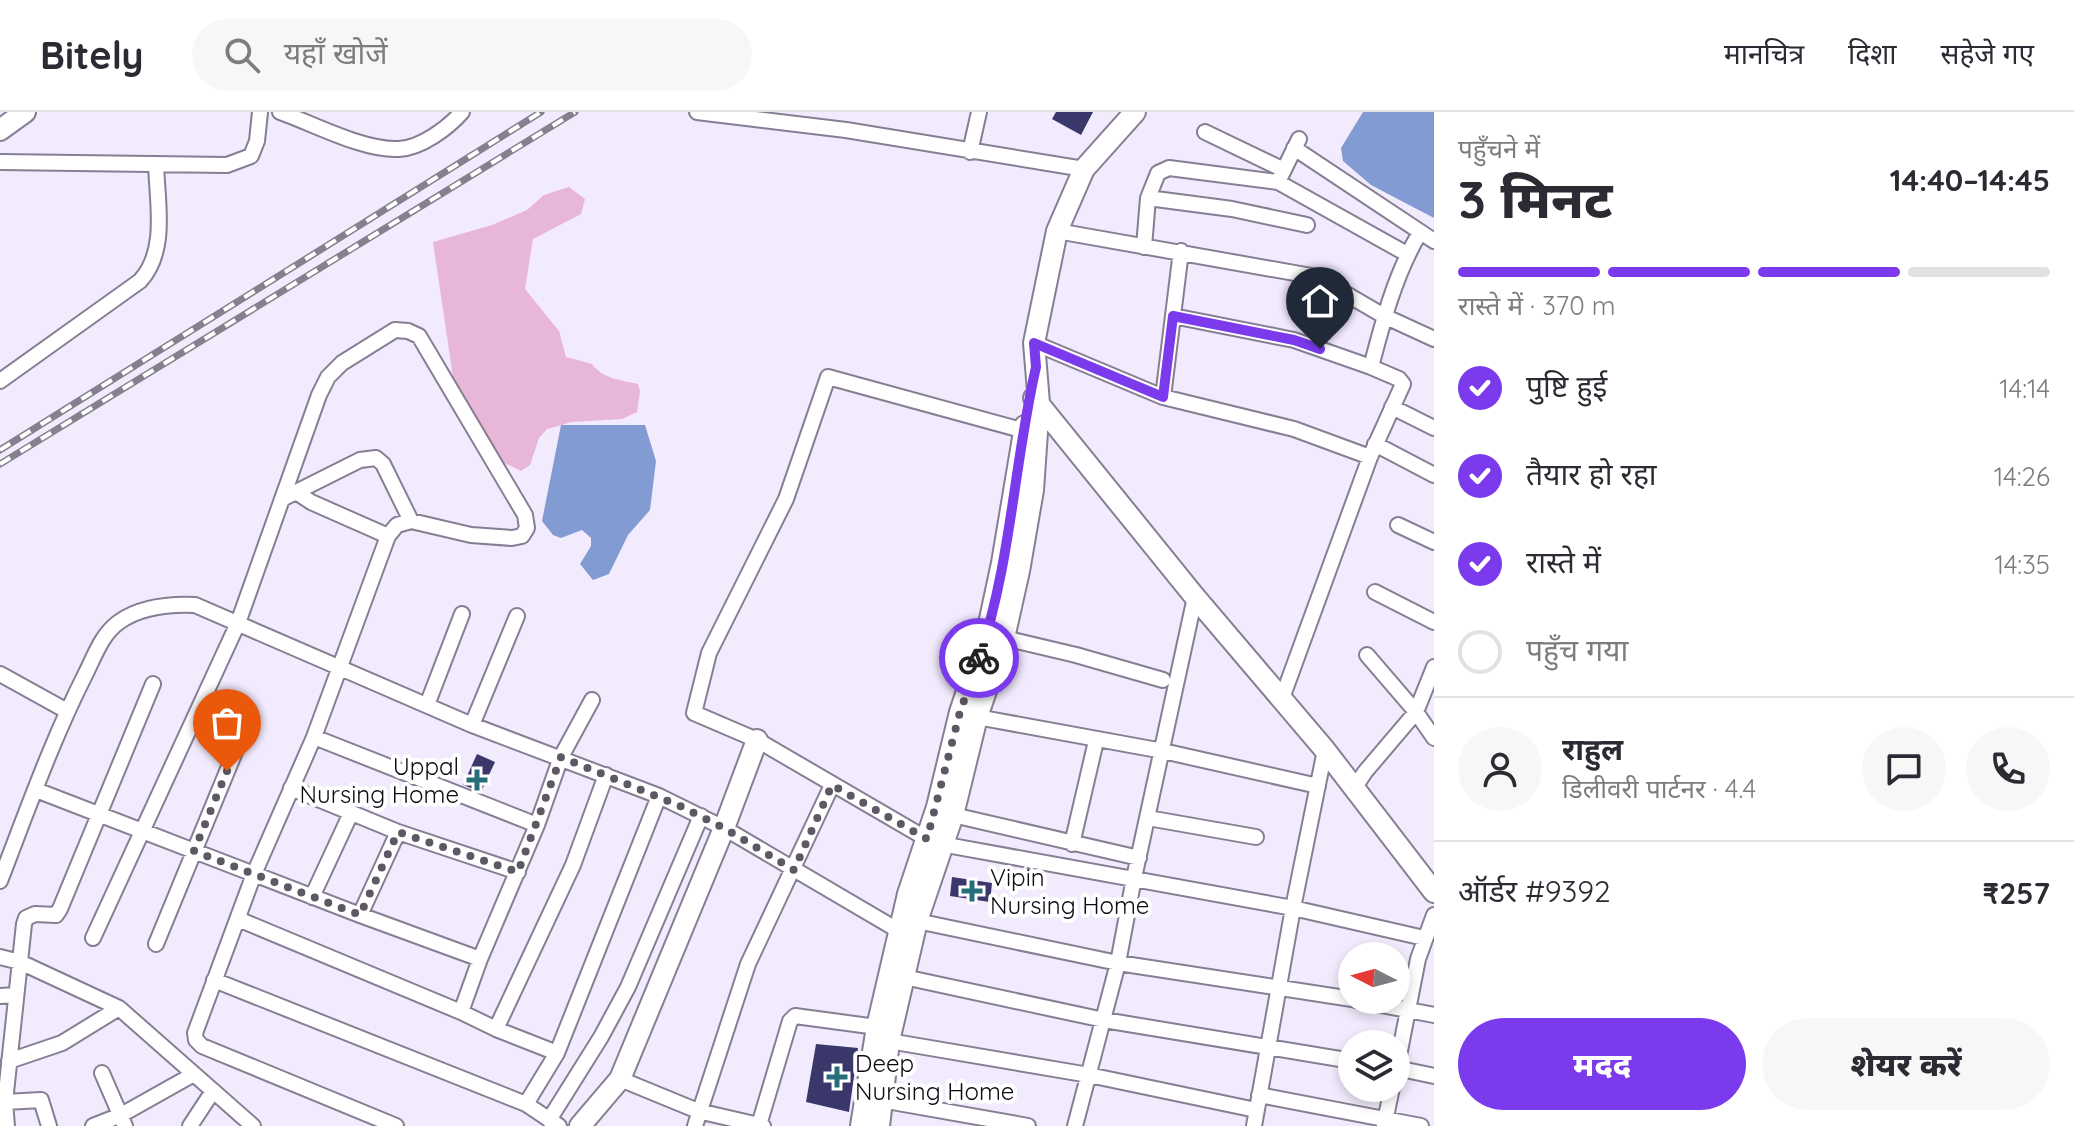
<!DOCTYPE html>
<html lang="hi">
<head>
<meta charset="utf-8">
<style>
	body { margin:0; font-family:Quicksand,"Noto Sans Devanagari",sans-serif; background:#f7f7f7; color:#2b2b33; height:100vh; display:flex; flex-direction:column; font-size:30px; white-space:nowrap }
	* { box-sizing:border-box; margin:0 }
	p { font-size:26px; color:#7c7c81 }
	.icon { flex:none; width:44px; height:44px; fill:none; stroke:currentColor; stroke-width:2; stroke-linecap:round; stroke-linejoin:round }
	.map { position:relative; flex:1; overflow:hidden }
	.details { display:flex; flex-direction:column; background:#fff; width:640px }
	.details>* { flex:none }
	.needle { width:52px; rotate:276deg }
	.buttons { position:absolute; left:1338px; top:830px; display:grid; gap:16px }
	.buttons a { display:grid; place-items:center; width:72px; height:72px; border-radius:50%; background:#fff; box-shadow:0 4px 12px #0003; font-size:40px }
	.pin { position:absolute; display:grid; place-items:center; width:68px; height:68px; color:#fff; margin:-82px -34px; border-radius:50% 50% 50% 0; rotate:-45deg; box-shadow:0 0 8px #0007 }
	.pin .icon { rotate:45deg }
	.courier { position:absolute; display:grid; place-items:center; width:80px; height:80px; margin:-40px; border:6px solid #7c3aed; border-radius:50%; background:#fff; color:#222; box-shadow:0 2px 10px #0007 }
	.overview em { font-style:normal; font-weight:800 }
	.overview div { display:flex; flex-direction:column-reverse }
	.overview { display:flex; align-items:center; justify-content:space-between; height:136px; padding:0 24px }
	h1 { font-size:52px; font-weight:800; line-height:60px }
	.bar { display:grid; grid-template-columns:repeat(4,1fr); gap:12px 8px; align-content:center; height:96px; padding:0 24px }
	.bar i { height:10px; border-radius:6px; background:#e1e1e2 }
	.bar .selected { background:#7c3aed }
	.bar p { grid-column:span 4 }
	.line { display:flex; align-items:center; gap:20px; padding:0 24px; border-top:2px solid #e1e1e2 }
	.line div { flex:1 }
	.round { display:grid; place-items:center; flex:none; width:84px; height:84px; border-radius:42px; background:#f7f7f7 }
	ol { padding:0 24px; list-style:none }
	li { display:flex; align-items:center; gap:24px; height:88px }
	li p { margin-inline-start:auto }
	li .icon { padding:8px; border-radius:50%; background:#7c3aed; color:#fff; stroke-width:4 }
	li:last-child { color:#7c7c81 }
	li i { width:44px; height:44px; border:4px solid #e1e1e2; border-radius:50% }
	.action { display:flex; gap:16px; margin-top:auto; padding:16px 24px }
	.action a { flex:1; height:92px; border-radius:48px; background:#7c3aed; color:#fff; font-size:32px; font-weight:800; line-height:92px; text-align:center }
	.action a+a { background:#f7f7f7; color:#2b2b33 }
	header { display:flex; align-items:center; gap:48px; box-sizing:border-box; height:112px; padding:0 40px; background:#fff; border-bottom:2px solid #e1e1e2 }
	header strong { font-size:38px }
	nav { display:flex; gap:44px; margin-inline-start:auto; font-size:28px }
	.search { width:560px; height:72px; background:#f7f7f7; display:flex; align-items:center; gap:20px; box-sizing:border-box; padding:0 28px; border-radius:44px; color:#7c7c81; font-size:30px }
	main { display:flex; flex:1; min-height:0 }
	.map>svg:first-child { display:block }
	.green { fill:#e8b6d6 }
	.water { fill:#829bd2 }
	.building { fill:#3a376a }
	.lines { fill:none; stroke-linecap:round; stroke-linejoin:round }
	.street-casing { stroke:#877e94; stroke-width:18 }
	.secondary-casing { stroke:#877e94; stroke-width:24 }
	.street { stroke:#fff; stroke-width:14 }
	.secondary { stroke:#fff; stroke-width:20 }
	.rail-casing { stroke:#85808d; stroke-width:7 }
	.rail { stroke:#fff; stroke-width:4; stroke-dasharray:12; stroke-linecap:butt }
	.done { stroke:#5d5864; stroke-width:8; stroke-dasharray:0 14.4 }
	.route { stroke:#7c3aed; stroke-width:10 }
	.poi-dot { fill:#266f7a; stroke:#fff; stroke-width:3 }
	.labels { text-anchor:middle; dominant-baseline:central; stroke-width:8; stroke-linejoin:round; paint-order:stroke }
	.poi-label { font-size:24px; fill:#0d0a12; stroke:#fff; text-anchor:start }
</style>
</head>
<body>
<header>
<strong>Bitely</strong>
<div class="search"><svg class="icon" aria-label="search" viewBox="0 0 24 24"><circle cx="10" cy="10" r="6"/><path d="M15 15l6 6"/></svg>यहाँ खोजें</div>
<nav><a>मानचित्र</a><a>दिशा</a><a>सहेजे गए</a></nav>
</header>
<main>
<div class="map">
<svg width="1434" height="1014" viewBox="0 0 1434 1014">
	<rect width="100%" height="100%" fill="#f2eafd"/>
	<!-- green -->
	<path class="green" d="M569,75l16,12 -4,15 -48,25 -8,50 34,42 7,26 26,7c11,15 28,16 46,20l2,7 -3,21 -15,7 -50,3 -25,7 -8,9 -9,27 -9,6 -23,-11 -45,-83 -20,-135 59,-17 35,-15 17,-15z"/>
	<!-- water -->
	<path class="water" d="M1363,0h71v106l-63,-33 -28,-24 -2,-13z
		M561,313h84l11,36 -6,49 -22,25 -19,39 -16,6 -13,-16 11,-18v-8l-9,-8 -21,8 -8,-3 -11,-14z"/>
	<!-- building -->
	<path class="building" d="M1056,0h37l-12,23 -29,-16z
		M477,642l18,8 -14,30 -18,-7z
		M952,765l40,6 -2,19 -40,-6z
		M816,932l42,4 -9,64 -43,-10z"/>
	<g class="lines">
		<!-- street casing -->
		<g class="street-casing">
			<path id="street" d="M280,0c34,12 84,39 119,37 22,-1 49,-21 63,-37
				M697,0l149,18 238,39
				M1205,20l79,38
				M1294,36l140,93
				M970,40l9,-40
				M0,50l227,3 24,-9 6,-15 3,-29
				M1278,70l129,72
				M1148,86l84,11 75,16
				M1057,119l260,46 67,39 50,23
				M1144,135l4,-49 10,-25 11,-5 109,14 21,-43
				M1173,204l121,24 77,27 28,12 4,5 -33,73 -89,244
				M1034,231l129,54 131,32 76,28
				M1371,255c12,-46 24,-92 48,-133
				M0,269l140,-100c28,-30 17,-79 16,-117
				M1163,285l18,-146
				M1392,295l42,21
				M1375,332l59,31
				M296,380l15,10 77,34
				M282,387l78,-39 16,-2 7,6 28,57
				M1398,413l36,17
				M1375,480l59,30
				M1004,526l72,17 87,25
				M1367,543l49,57 18,26
				M0,562l67,37
				M427,593l35,-91
				M977,605l186,34 155,35
				M472,613l45,-109
				M314,625l223,88
				M291,676l107,44 120,40
				M36,678l324,125 120,44
				M1353,678l12,-18 51,-60 18,-45
				M953,703l186,43
				M1148,706l108,19
				M927,727l-170,-99 -63,-27 15,-60 77,-154 42,-122 197,54
				M941,732l352,64 131,30
				M1072,732l24,-103
				M0,769c27,-70 52,-141 86,-208 9,-18 16,-39 33,-51 21,-15 51,-18 76,-17l277,120 187,71 65,32 177,104
				M312,785l39,-84
				M360,803l38,-83
				M238,807l223,93
				M917,809l201,42 234,36
				M93,826l145,-315 81,-228 9,-18 14,-14 53,-33 13,1 11,5 106,179 2,13 -5,8 -10,2 -41,-3 -60,-14 -14,4 -9,11 -74,201 -60,137 -59,159 1,7 6,6 194,80
				M156,832l93,-226
				M0,845l20,5 99,46 134,118
				M904,865l200,43 248,41
				M214,868l312,124 31,-51 102,-257
				M0,884l16,-1
				M1355,888l79,15
				M496,917l77,-164 33,-90
				M889,929l200,34 167,35
				M557,941l-61,-24 -35,-17 19,-53 57,-134 24,-68 31,-57
				M9,949l53,-18 57,-35
				M1396,956l38,8
				M1396,959l22,-112 16,-44
				M102,961l23,53
				M620,967l78,32 65,15
				M1259,983l162,31
				M881,988l147,26
				M5,990l36,-2 8,26
				M526,992l33,22
				M549,1008l52,-83 27,-50 73,-171
				M759,1013l31,-104 5,-5 82,11
				M7,1014l-2,-24 19,-178 2,-6 9,-4 21,1 4,-6 93,-225
				M93,1014l28,-11 73,-41
				M190,1014l23,-35
				M695,1014l53,-162 84,-179
				M1075,1014l43,-163 16,-85 61,-281
				M1254,1014l39,-218 32,-158
				M1384,1014l8,-38"/>
		</g>
		<!-- secondary casing -->
		<g class="secondary-casing">
			<path id="secondary" d="M0,18l25,-18
				M1034,286l161,199 130,153 109,142
				M580,1014l40,-47 104,-251 33,-88
				M861,1014l16,-99 31,-133 29,-87 23,-95 27,-79 15,-70 23,-137
				M879,1014l10,-85 28,-120 36,-106 24,-98 27,-79 15,-67 14,-81 6,-87 -5,-60 23,-112 27,-62 51,-57"/>
		</g>
		<!-- street -->
		<use href="#street" class="street"/>
		<!-- secondary -->
		<use href="#secondary" class="secondary"/>
		<!-- rail casing -->
		<g class="rail-casing">
			<path id="rail" d="M0,338l541,-338
				M0,352l575,-352"/>
		</g>
		<!-- rail -->
		<use href="#rail" class="rail"/>
	</g>
	<g class="lines">
		<!-- done -->
		<path class="done" d="M227,659l-33,80 166,64 38,-83 120,40 43,-115 119,49 44,22 70,42 38,-85 95,54 33,-127 19,-54"/>
		<!-- route -->
		<path class="route" d="M979,546c32,-94 35,-195 57,-291l-2,-24 129,54 10,-81 121,24 26,9"/>
	</g>
	<!-- markers -->
	<g class="poi-dot">
		<path d="M473 656h8v8h8v8h-8v8h-8v-8h-8v-8h8z"/>
		<path d="M968 767h8v8h8v8h-8v8h-8v-8h-8v-8h8z"/>
		<path d="M833 953h8v8h8v8h-8v8h-8v-8h-8v-8h8z"/>
	</g>
	<g class="labels">
		<!-- poi labels -->
		<g class="poi-label">
			<text x="459" y="654" text-anchor="end">Uppal<tspan x="459" dy="28">Nursing Home</tspan></text>
			<text x="990" y="765">Vipin<tspan x="990" dy="28">Nursing Home</tspan></text>
			<text x="855" y="951">Deep<tspan x="855" dy="28">Nursing Home</tspan></text>
		</g>
	</g>
</svg>
<div class="buttons">
<a><svg class="needle" viewBox="-14 -14 28 28"><path d="M0-13l5 13h-10z" fill="#e53935"/><path d="M0 13l5-13h-10z" fill="#7c7c81"/></svg></a>
<a><svg class="icon" aria-label="layers" viewBox="0 0 24 24"><path d="M12 4l9 5-9 5-9-5zM3 14l9 5 9-5"/></svg></a>
</div>
<div class="pin" style="left:227px;top:659px;background:#ea580c"><svg class="icon" aria-label="bag" viewBox="0 0 24 24"><path d="M5 8h14l-1 12H6zM9 8a3 3 0 0 1 6 0"/></svg></div>
<div class="pin" style="left:1320px;top:237px;background:#1f2937"><svg class="icon" aria-label="home" viewBox="0 0 24 24"><path d="M3 11l9-7 9 7M6 9v11h12V9"/></svg></div>
<div class="courier" style="left:979px;top:546px"><svg class="icon" aria-label="bike" viewBox="0 0 24 24"><circle cx="6" cy="16" r="4"/><circle cx="18" cy="16" r="4"/><path d="M6 16l4-8h5l3 8M10 8l3 8H6M13 5h3"/></svg></div>
</div>
<section class="details">
<div class="overview"><div><h1>3 मिनट</h1><p>पहुँचने में</p></div><em>14:40–14:45</em></div>
<div class="bar"><i class="selected"></i><i class="selected"></i><i class="selected"></i><i></i><p>रास्ते में · 370 m</p></div>
<ol>
<li><svg class="icon" aria-label="check" viewBox="0 0 24 24"><path d="M5 12l5 5 9-10"/></svg>पुष्टि हुई<p>14:14</p></li>
<li><svg class="icon" aria-label="check" viewBox="0 0 24 24"><path d="M5 12l5 5 9-10"/></svg>तैयार हो रहा<p>14:26</p></li>
<li><svg class="icon" aria-label="check" viewBox="0 0 24 24"><path d="M5 12l5 5 9-10"/></svg>रास्ते में<p>14:35</p></li>
<li><i></i>पहुँच गया</li>
</ol>
<div class="line" style="height:144px"><a class="round"><svg class="icon" aria-label="person" viewBox="0 0 24 24"><circle cx="12" cy="8" r="4"/><path d="M4 21q1-7 8-7t8 7"/></svg></a><div><b>राहुल</b><p>डिलीवरी पार्टनर · 4.4</p></div><a class="round"><svg class="icon" aria-label="chat" viewBox="0 0 24 24"><path d="M4 5h16v11H9l-5 4z"/></svg></a><a class="round"><svg class="icon" aria-label="phone" viewBox="0 0 24 24"><path d="M5 4h4l2 5-3 2q2 4 5 5l2-3 5 2v4C11 20 4 13 5 4z"/></svg></a></div>
<div class="line" style="height:104px"><div>ऑर्डर #9392</div><b>₹257</b></div>
<div class="action"><a>मदद</a><a>शेयर करें</a></div>
</section>
</main>
</body>
</html>
